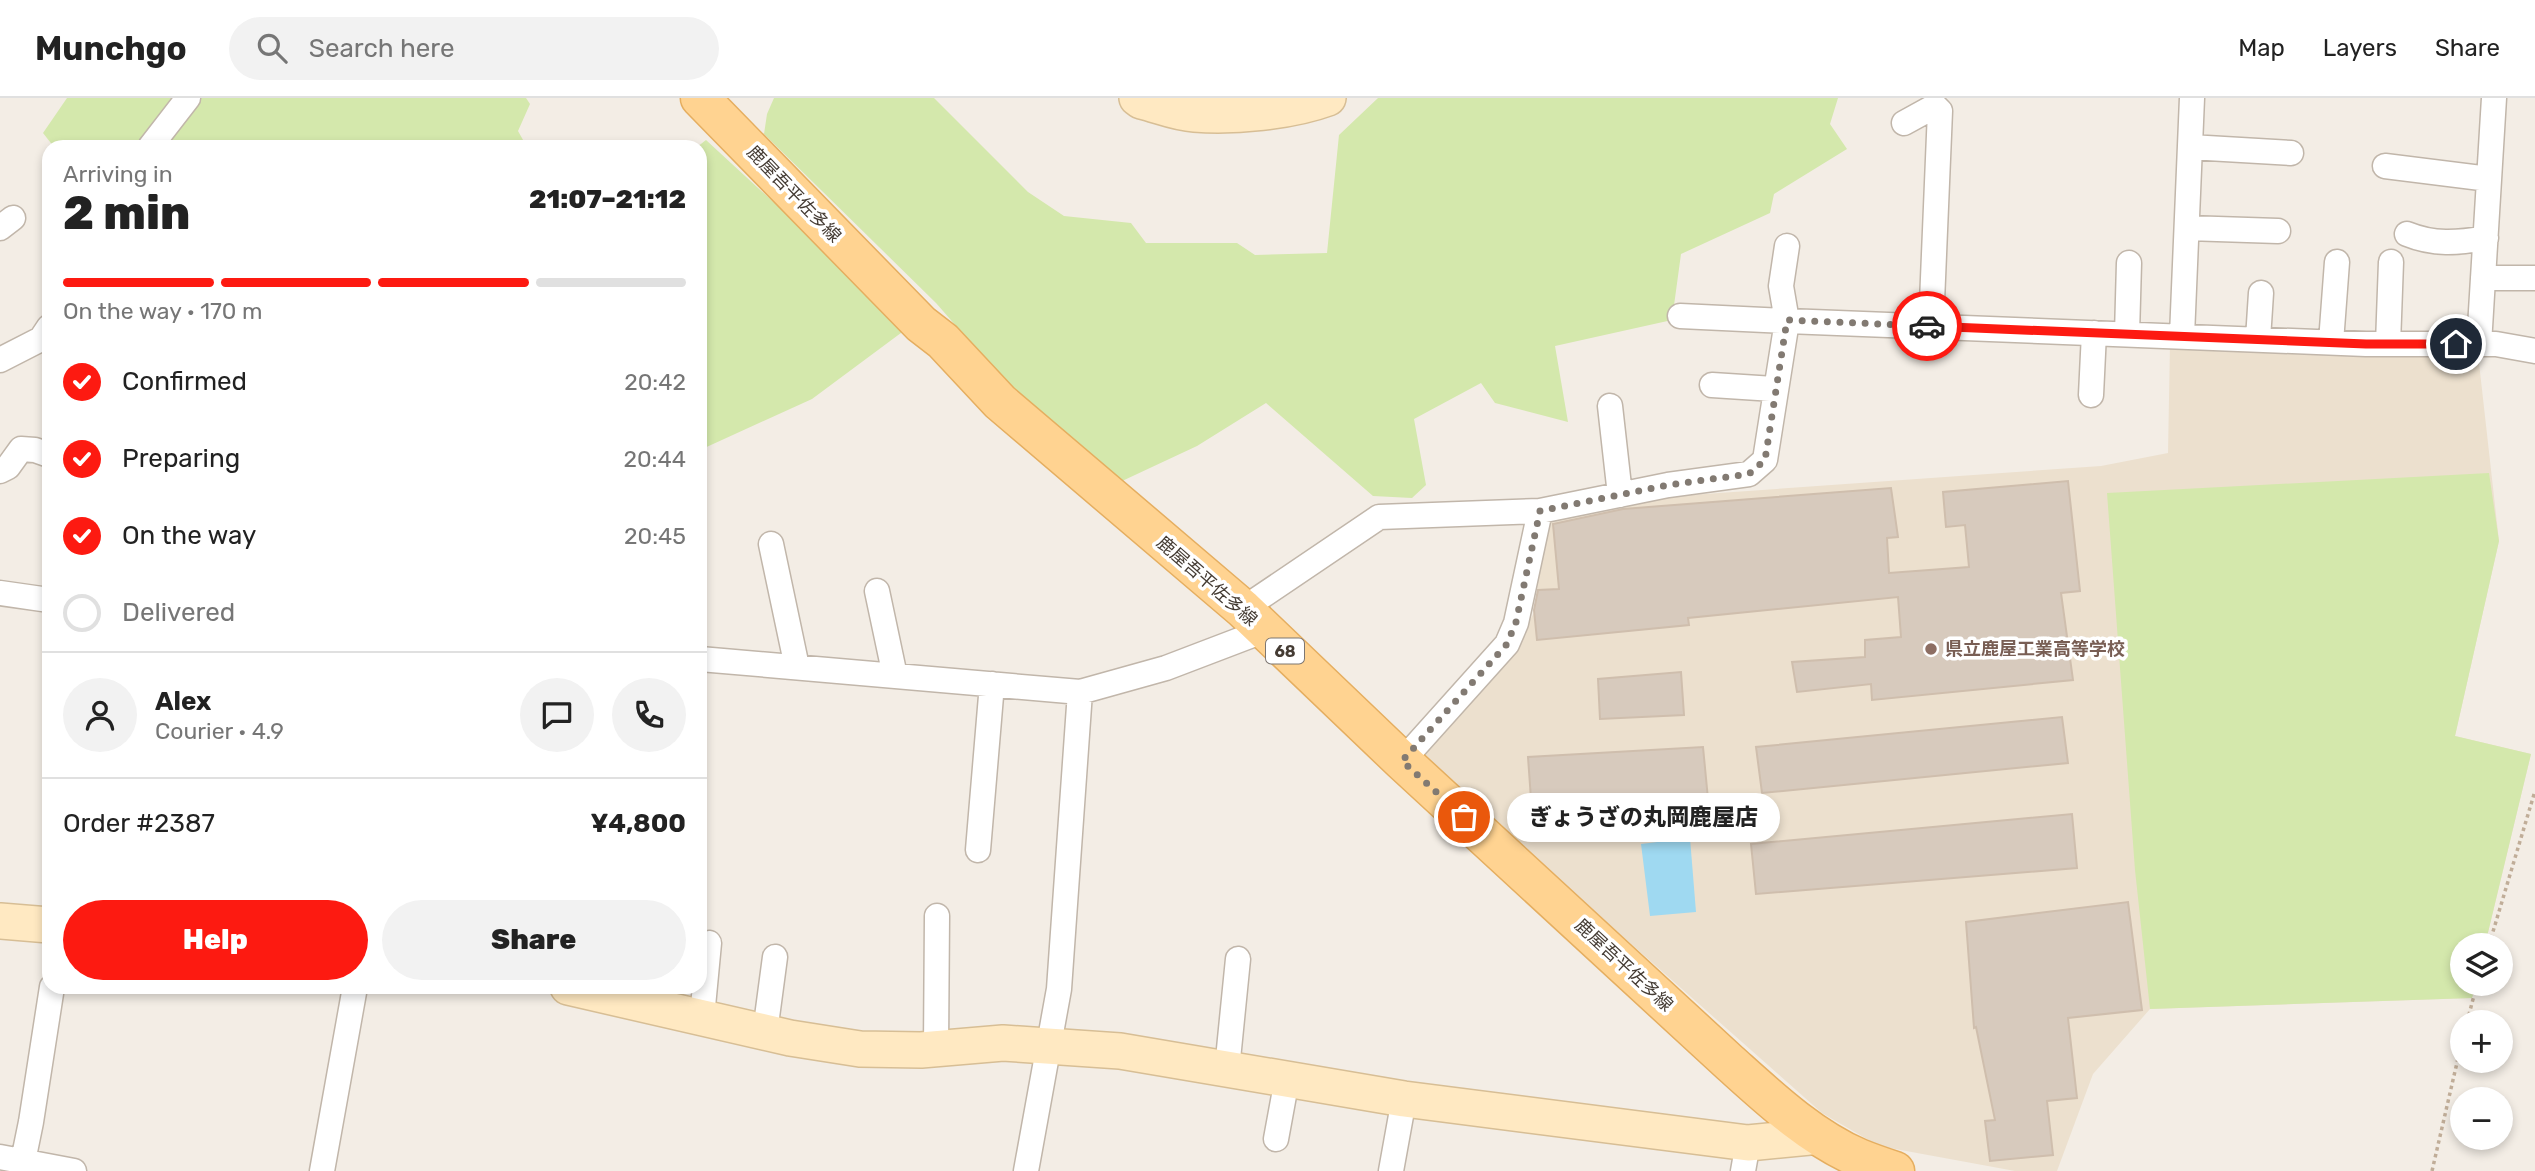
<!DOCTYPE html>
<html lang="en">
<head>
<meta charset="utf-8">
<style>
	body { margin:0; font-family:Rubik,"Noto Sans JP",sans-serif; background:#f2f2f2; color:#222; height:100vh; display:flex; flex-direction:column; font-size:26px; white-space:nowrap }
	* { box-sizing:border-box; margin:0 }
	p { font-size:23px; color:#767676 }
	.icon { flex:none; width:38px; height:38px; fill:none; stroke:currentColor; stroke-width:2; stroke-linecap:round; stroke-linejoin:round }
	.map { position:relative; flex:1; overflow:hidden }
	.side { position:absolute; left:42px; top:42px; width:665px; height:854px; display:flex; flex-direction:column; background:#fff; border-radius:21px; box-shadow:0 4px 10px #0003 }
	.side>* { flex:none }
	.tools { position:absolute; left:2450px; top:835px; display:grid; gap:14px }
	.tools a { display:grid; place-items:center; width:63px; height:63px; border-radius:50%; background:#fff; box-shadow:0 4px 10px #0003; font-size:35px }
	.pin { position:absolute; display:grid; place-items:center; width:60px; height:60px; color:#fff; margin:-30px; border:4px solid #fff; border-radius:50%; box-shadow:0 2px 7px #0007 }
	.courier { position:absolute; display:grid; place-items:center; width:70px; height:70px; margin:-35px; border:5px solid #fd1a11; border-radius:50%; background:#fff; color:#222; box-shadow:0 2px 9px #0007 }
	.bubble { position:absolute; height:49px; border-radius:24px; background:#fff; box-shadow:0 4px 10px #0003; font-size:23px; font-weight:800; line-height:49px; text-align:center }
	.overview em { font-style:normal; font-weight:800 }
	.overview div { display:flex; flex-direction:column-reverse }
	.overview { display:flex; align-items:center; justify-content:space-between; height:119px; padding:0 21px }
	h1 { font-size:46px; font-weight:800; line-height:52px }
	.bar { display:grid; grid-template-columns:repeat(4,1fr); gap:10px 7px; align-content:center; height:84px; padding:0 21px }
	.bar i { height:9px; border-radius:5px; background:#e0e0e0 }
	.bar .on { background:#fd1a11 }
	.bar p { grid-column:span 4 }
	.line { display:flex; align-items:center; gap:18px; padding:0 21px; border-top:2px solid #e0e0e0 }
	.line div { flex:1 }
	.round { display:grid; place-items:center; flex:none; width:74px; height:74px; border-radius:37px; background:#f2f2f2 }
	ol { padding:0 21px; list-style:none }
	li { display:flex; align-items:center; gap:21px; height:77px }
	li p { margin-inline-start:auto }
	li .icon { padding:7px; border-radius:50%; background:#fd1a11; color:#fff; stroke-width:4 }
	li:last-child { color:#767676 }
	li i { width:38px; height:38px; border:4px solid #e0e0e0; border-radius:50% }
	.button { display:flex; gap:14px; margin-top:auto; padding:14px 21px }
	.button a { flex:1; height:80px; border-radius:42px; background:#fd1a11; color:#fff; font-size:28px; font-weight:800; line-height:80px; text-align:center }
	.button a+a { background:#f2f2f2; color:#222 }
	header { display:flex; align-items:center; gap:42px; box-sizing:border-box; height:98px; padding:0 35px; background:#fff; border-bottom:2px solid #e0e0e0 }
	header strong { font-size:33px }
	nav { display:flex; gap:38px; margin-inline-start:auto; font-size:24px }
	.search { width:490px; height:63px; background:#f2f2f2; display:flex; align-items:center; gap:18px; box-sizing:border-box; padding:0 24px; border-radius:38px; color:#767676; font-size:26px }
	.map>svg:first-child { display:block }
	.education { fill:#ece0ce }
	.green { fill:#d4e8ac }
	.water { fill:#9fd9f1 }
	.building { fill:#d7cabd; stroke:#cfbead; stroke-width:2 }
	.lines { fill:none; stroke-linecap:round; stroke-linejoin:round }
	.street-casing { stroke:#c1b6aa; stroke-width:27 }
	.secondary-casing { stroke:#d7be95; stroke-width:38 }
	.primary-casing { stroke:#e5ae60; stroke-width:41 }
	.path { stroke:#c0ad98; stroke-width:3.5; stroke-dasharray:3.5 3.5; stroke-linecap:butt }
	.street { stroke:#fff; stroke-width:24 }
	.secondary { stroke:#ffe9c2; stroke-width:35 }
	.primary { stroke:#ffd391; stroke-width:38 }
	.done { stroke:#827a72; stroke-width:7; stroke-dasharray:0 12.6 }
	.route { stroke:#fd1a11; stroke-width:9 }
	.education-dot { fill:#8d6e63; stroke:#fff; stroke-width:2.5 }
	.labels { text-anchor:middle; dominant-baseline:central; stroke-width:7; stroke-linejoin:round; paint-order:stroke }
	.shield { fill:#fff; stroke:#7d7671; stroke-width:2 }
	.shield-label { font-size:16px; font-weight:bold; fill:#453c34 }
	.street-label { font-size:18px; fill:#453c34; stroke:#fff }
	.education-label { font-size:18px; font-weight:bold; fill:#785e54; stroke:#fff; text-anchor:start }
</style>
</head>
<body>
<header>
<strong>Munchgo</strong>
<div class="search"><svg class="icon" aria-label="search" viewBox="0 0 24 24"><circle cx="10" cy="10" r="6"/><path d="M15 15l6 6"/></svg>Search here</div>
<nav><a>Map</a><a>Layers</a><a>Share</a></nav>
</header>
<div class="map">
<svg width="2535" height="1073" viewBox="0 0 2535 1073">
	<rect width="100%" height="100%" fill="#f3ede5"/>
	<!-- education -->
	<path class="education" d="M2170,246l308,10 21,187 -44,195 76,18 -46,191h-23v39h14l-4,14 -322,11 -57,65 -36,97h-42l-136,-25 -57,-33 -403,-357 77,-81 38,-62 14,-108 553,-39 67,-13z"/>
	<!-- green -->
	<path class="green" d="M67,0h459l4,6 -12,27 9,16h-473l-11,-14z
		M774,0h160l94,94 36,24 67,7 15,20h91l18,12 72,-2 12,-118 39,-37h460l-8,26 17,25 -73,45 -4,19 -89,41 -9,66 -117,26 13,76 -73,-19 -14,-20 -67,36 12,66 -14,13 -39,-2 -107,-93 -69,43 -77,36 -121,-107 -63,-72 -172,-169 3,-20z
		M706,42l203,187 -97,72 -112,51v-303h-3z
		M2489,375l10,68 -44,195 76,18 -46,191h-23v39h14l-4,14 -322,11 -15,-139 -28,-377z"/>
	<!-- water -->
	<path class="water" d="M1690,740l6,74 -46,4 -9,-72z"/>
	<!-- building -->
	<path class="building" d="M2068,383l12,110 -19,2 12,87 -201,20 -1,-16 -74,8 -5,-30 73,-5v-17l36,-3 -3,-40 -210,21 1,7 -152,15 -3,-30 4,-20 21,-1 -6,-65 70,-15 268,-21 7,49 -11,1 2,35 80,-6 -4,-42 -19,2 -3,-35z
		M1681,574l3,43 -84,4 -2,-40z
		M2062,619l6,46 -306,30 -6,-46z
		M1703,649l5,52 -176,14 -4,-56z
		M2072,716l5,54 -321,26 -5,-50z
		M2128,804l14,108 -74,8 9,80 -30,3 6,54 -63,6 -5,-40 10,-1 -19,-93 -2,1 -8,-106z"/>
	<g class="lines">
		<!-- street casing -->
		<g class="street-casing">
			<path id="street" d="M1904,25l31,-17 5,5 -9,215
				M150,49l38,-49
				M2190,49l101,6
				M2385,68l104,13
				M0,130l13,-10
				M2187,130l91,3
				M2407,136c27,11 50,9 79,4
				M2483,180h52
				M1680,218l107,5 -6,-35 6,-40
				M2127,236l2,-71
				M2182,238l10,-238
				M2258,241l3,-46
				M2331,244l6,-80
				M2388,246l3,-82
				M2479,246l15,-246
				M0,262l41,-21 8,-12
				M1712,287l62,4
				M2091,297l3,-62
				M1610,308l10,89
				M0,373l8,-4 13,-18 14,1 14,5
				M771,446l26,123
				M877,493l18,85
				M0,495l49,7
				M1243,511l136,-92 161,-6 128,-26 81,-11 16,-14 22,-139 579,23h130l39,7
				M700,561l380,33 86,-24 97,-37
				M1402,663l105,-117 9,-21 24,-112
				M978,752l14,-166
				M702,919l7,-74
				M765,934l10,-75
				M936,950l1,-132
				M1227,971l11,-110
				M1276,1041l11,-60
				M0,1059l74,14
				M21,1073l10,-49 21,-135
				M322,1073l33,-184
				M1026,1073l33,-182 21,-297
				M1391,1073l13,-72
				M1743,1073l5,-28"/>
		</g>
		<!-- secondary casing -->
		<g class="secondary-casing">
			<path id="secondary" d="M1137,0l4,3c17,4 35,12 53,13 40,3 96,-2 134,-16
				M0,823l49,4
				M568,889l222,51 70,11 61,1 82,-7 117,8 284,48 344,44 72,-7"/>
		</g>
		<!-- primary casing -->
		<g class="primary-casing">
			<path id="primary" d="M700,0l221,226 22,17 57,61 243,207 159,152 327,301c39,35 81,75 130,96 12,5 24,9 36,13"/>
		</g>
		<!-- path -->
		<path class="path" d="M2489,847l46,-154
			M2467,924l10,-38
			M2432,1073l30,-130"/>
		<!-- street -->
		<use href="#street" class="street"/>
		<!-- secondary -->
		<use href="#secondary" class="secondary"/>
		<!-- primary -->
		<use href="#primary" class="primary"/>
	</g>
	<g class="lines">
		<!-- done -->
		<path class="done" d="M1464,719l-62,-56 105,-117 9,-22 24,-111 128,-26 81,-11 16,-14 22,-140 140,6"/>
		<!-- route -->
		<path class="route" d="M1927,228l439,18h90"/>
	</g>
	<!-- markers -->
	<circle class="education-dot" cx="1931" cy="551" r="7"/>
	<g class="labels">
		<!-- shield labels -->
		<rect class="shield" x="1266" y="540.5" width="38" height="25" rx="5"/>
		<g class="shield-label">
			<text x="1285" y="553">68</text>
		</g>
		<!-- street labels -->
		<g class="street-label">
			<text transform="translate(794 96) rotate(46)">鹿屋吾平佐多線</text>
			<text transform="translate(1207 483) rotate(41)">鹿屋吾平佐多線</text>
			<text transform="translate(1624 867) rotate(43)">鹿屋吾平佐多線</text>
		</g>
		<!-- education labels -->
		<g class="education-label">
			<text x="1945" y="551">県立鹿屋工業高等学校</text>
		</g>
	</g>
</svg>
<div class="tools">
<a><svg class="icon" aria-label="layers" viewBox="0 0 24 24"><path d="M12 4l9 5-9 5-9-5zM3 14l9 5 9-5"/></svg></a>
<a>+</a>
<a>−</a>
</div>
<div class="pin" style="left:1464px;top:719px;background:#ea580c"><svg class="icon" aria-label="bag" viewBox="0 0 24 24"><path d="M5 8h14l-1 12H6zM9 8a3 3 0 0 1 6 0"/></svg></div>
<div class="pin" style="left:2456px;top:246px;background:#1f2937"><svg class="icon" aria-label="home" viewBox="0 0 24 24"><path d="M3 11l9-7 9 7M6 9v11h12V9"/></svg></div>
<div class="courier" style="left:1927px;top:228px"><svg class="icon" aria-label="car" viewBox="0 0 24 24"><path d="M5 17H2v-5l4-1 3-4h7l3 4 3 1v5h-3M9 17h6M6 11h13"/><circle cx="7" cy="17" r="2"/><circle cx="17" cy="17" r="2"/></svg></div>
<div class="bubble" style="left:1507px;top:695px;width:273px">ぎょうざの丸岡鹿屋店</div>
<section class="side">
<div class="overview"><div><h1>2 min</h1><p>Arriving in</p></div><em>21:07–21:12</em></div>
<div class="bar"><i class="on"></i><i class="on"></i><i class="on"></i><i></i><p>On the way · 170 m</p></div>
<ol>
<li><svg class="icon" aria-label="check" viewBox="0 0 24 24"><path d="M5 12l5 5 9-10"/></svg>Confirmed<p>20:42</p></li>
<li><svg class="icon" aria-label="check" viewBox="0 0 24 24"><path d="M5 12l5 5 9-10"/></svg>Preparing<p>20:44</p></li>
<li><svg class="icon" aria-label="check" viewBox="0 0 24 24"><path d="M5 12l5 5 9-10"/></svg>On the way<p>20:45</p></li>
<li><i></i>Delivered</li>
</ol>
<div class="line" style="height:126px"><a class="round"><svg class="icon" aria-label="person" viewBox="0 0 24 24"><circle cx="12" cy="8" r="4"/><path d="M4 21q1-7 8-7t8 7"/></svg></a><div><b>Alex</b><p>Courier · 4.9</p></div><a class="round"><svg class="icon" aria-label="chat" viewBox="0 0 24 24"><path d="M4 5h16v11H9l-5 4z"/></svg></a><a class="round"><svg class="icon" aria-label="phone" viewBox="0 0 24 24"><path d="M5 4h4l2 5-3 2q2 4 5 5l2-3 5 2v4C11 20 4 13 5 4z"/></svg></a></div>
<div class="line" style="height:91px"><div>Order #2387</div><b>¥4,800</b></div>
<div class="button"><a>Help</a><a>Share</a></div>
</section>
</div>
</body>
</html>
